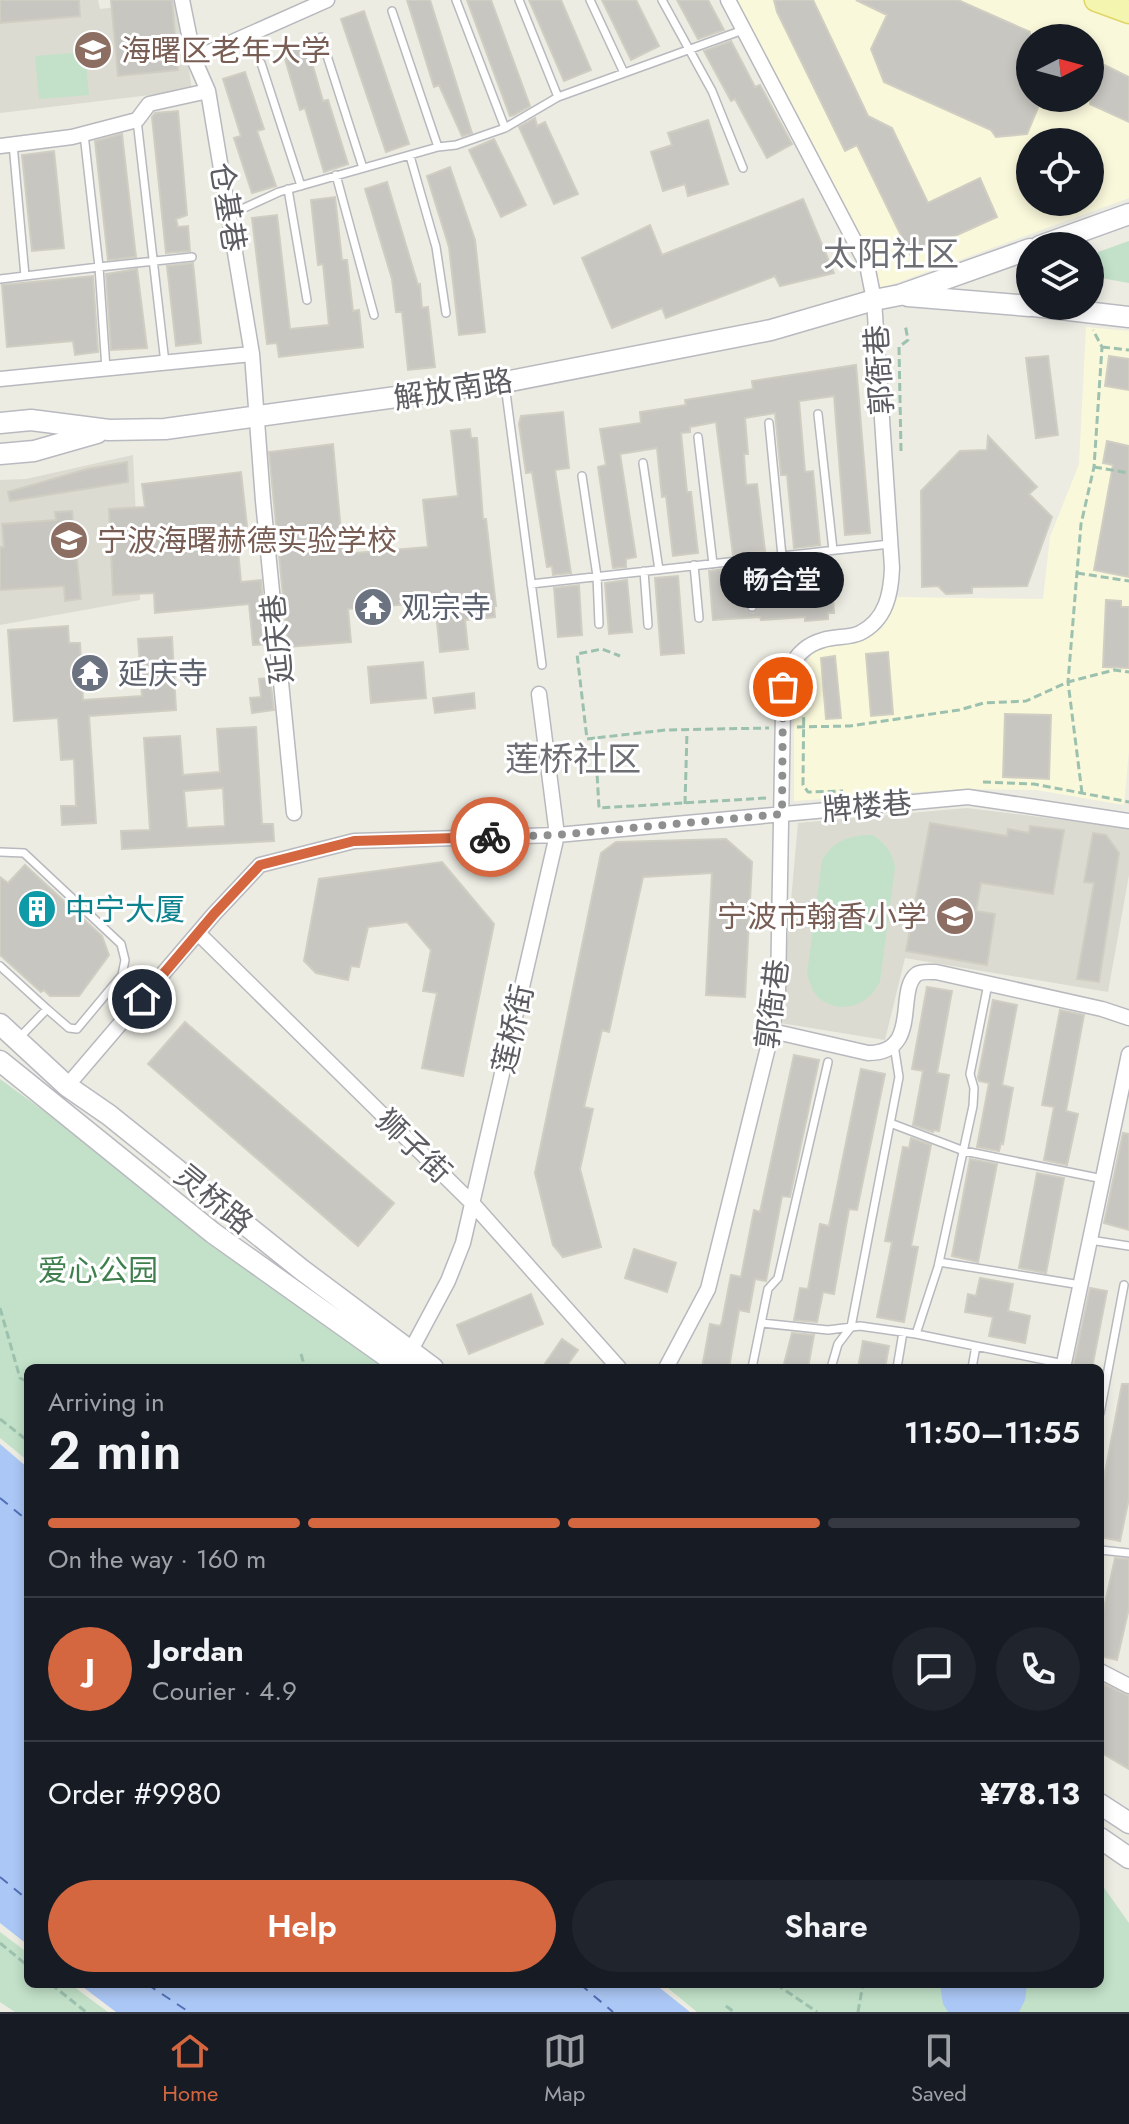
<!DOCTYPE html>
<html lang="en">
<head>
<meta charset="utf-8">
<style>
	body { margin:0; font-family:Jost,"Noto Sans SC",sans-serif; background:#20242c; color:#f1f3f6; height:100vh; display:flex; flex-direction:column; font-size:30px; white-space:nowrap }
	* { box-sizing:border-box; margin:0 }
	p { font-size:26px; color:#9ea1a6 }
	.icon { flex:none; width:44px; height:44px; fill:none; stroke:currentColor; stroke-width:2; stroke-linecap:round; stroke-linejoin:round }
	.map { position:relative; flex:1; overflow:hidden }
	.sheet { position:absolute; left:24px; top:1364px; width:1080px; height:624px; display:flex; flex-direction:column; background:#171b24; border-radius:12px; box-shadow:0 4px 12px #0003 }
	.sheet>* { flex:none }
	.needle { width:52px; rotate:84deg }
	.tools { position:absolute; left:1016px; top:24px; display:grid; gap:16px }
	.tools a { display:grid; place-items:center; width:88px; height:88px; border-radius:50%; background:#171b24; box-shadow:0 4px 12px #0003; font-size:40px }
	.pin { position:absolute; display:grid; place-items:center; width:68px; height:68px; color:#fff; margin:-34px; border:4px solid #fff; border-radius:50%; box-shadow:0 2px 8px #0007 }
	.courier { position:absolute; display:grid; place-items:center; width:80px; height:80px; margin:-40px; border:6px solid #d56740; border-radius:50%; background:#fff; color:#222; box-shadow:0 2px 10px #0007 }
	.bubble { position:absolute; height:56px; border-radius:28px; background:#171b24; box-shadow:0 4px 12px #0003; font-size:26px; font-weight:600; line-height:56px; text-align:center }
	.head em { font-style:normal; font-weight:600 }
	.head div { display:flex; flex-direction:column-reverse }
	.head { display:flex; align-items:center; justify-content:space-between; height:136px; padding:0 24px }
	h1 { font-size:52px; font-weight:600; line-height:60px }
	.bar { display:grid; grid-template-columns:repeat(4,1fr); gap:12px 8px; align-content:center; height:96px; padding:0 24px }
	.bar i { height:10px; border-radius:6px; background:#363941 }
	.bar .selected { background:#d56740 }
	.bar p { grid-column:span 4 }
	.line { display:flex; align-items:center; gap:20px; padding:0 24px; border-top:2px solid #363941 }
	.line div { flex:1 }
	.round { display:grid; place-items:center; flex:none; width:84px; height:84px; border-radius:42px; background:#20242c }
	.primary-button { display:flex; gap:16px; margin-top:auto; padding:16px 24px }
	.primary-button a { flex:1; height:92px; border-radius:48px; background:#d56740; color:#fff; font-size:32px; font-weight:600; line-height:92px; text-align:center }
	.primary-button a+a { background:#20242c; color:#f1f3f6 }
	.tab-bar { display:flex; justify-content:space-around; align-items:center; height:112px; border-top:2px solid #363941; background:#171b24; font-size:22px; color:#9ea1a6 }
	.tab-bar a { display:grid; justify-items:center; gap:4px }
	.tab-bar .selected { color:#d56740 }
	.map>svg:first-child { display:block }
	.commercial { fill:#faf8db; fill-rule:evenodd }
	.education { fill:#dcdbd2 }
	.green { fill:#c2e1c8 }
	.water { fill:#abc7f5 }
	.lines { fill:none; stroke-linecap:round; stroke-linejoin:round }
	.ferry { stroke:#506fb5; stroke-width:2; stroke-dasharray:10 8; stroke-linecap:butt }
	.building { fill:#c8c6c0; stroke:#d0cec2; stroke-width:2; fill-rule:evenodd }
	.lane-casing { stroke:#b8b9be; stroke-width:10 }
	.street-casing { stroke:#b8b9be; stroke-width:17 }
	.secondary-casing { stroke:#b9bac0; stroke-width:23 }
	.primary-casing { stroke:#e1d568; stroke-width:25 }
	.path { stroke:#9cc1ae; stroke-width:3; stroke-dasharray:8 4; stroke-linecap:butt }
	.lane { stroke:#fff; stroke-width:7 }
	.street { stroke:#fff; stroke-width:14 }
	.secondary { stroke:#fff; stroke-width:20 }
	.primary { stroke:#f4f6af; stroke-width:22 }
	.done { stroke:#8e8f8f; stroke-width:8; stroke-dasharray:0 14.4 }
	.route { stroke:#d56740; stroke-width:10 }
	.labels { text-anchor:middle; dominant-baseline:central; stroke-width:6; stroke-linejoin:round; paint-order:stroke }
	.education-label { font-size:30px; fill:#785e54; stroke:#fff; text-anchor:start }
	.street-label { font-size:30px; fill:#5b5d62; stroke:#fff }
	.worship-label { font-size:30px; fill:#5b616d; stroke:#fff; text-anchor:start }
	.culture-label { font-size:30px; fill:#0d838f; stroke:#fff; text-anchor:start }
	.park-label { font-size:30px; fill:#3e7f4d; stroke:#fff }
	.quarter-label { font-size:34px; fill:#6d6f74; stroke:#fff }
</style>
</head>
<body>
<div class="map">
<svg width="1129" height="2012" viewBox="0 0 1129 2012">
	<rect width="100%" height="100%" fill="#ecece3"/>
	<!-- commercial -->
	<path class="commercial" d="M733,0h348l48,19v179l-249,91 -5,-25zM1030,38h60v60h-60zM1030,142h60v60h-60z
		M1086,327l43,4v420l-5,54 -88,-15 -74,-1 -168,12v-120l23,-34 48,-11 16,-7 13,-21 3,-11 146,2 7,-62 29,-73z"/>
	<!-- education -->
	<path class="education" d="M0,0h98l2,9 79,-9 13,90 -192,23z
		M133,455l7,145 -140,25v-145l26,-1z
		M967,808l162,20v47l-21,117 -203,-34 -20,82 -105,-17 18,-200z"/>
	<!-- green -->
	<path class="green" d="M85,52l4,43 -50,4 -4,-43z
		M1129,241v42l-28,-5 -7,-8v-9l4,-9z
		M873,835c12,8 20,18 22,33l-15,113c-10,24 -39,35 -61,17 -7,-6 -9,-16 -12,-24l15,-114c12,-20 28,-25 51,-25z
		M0,1079l396,289h-368v93l-28,-23z
		M1100,1882l29,41v89h-432l-34,-28h437z
		M0,1932l28,21v31h42l38,28h-93l-15,-10z"/>
	<!-- water -->
	<path class="water" d="M0,1444l28,24v477l-28,-22z
		M79,1984h576l35,28h-574z
		M940,1984h87l-2,16 -6,12h-71l-5,-8z"/>
	<g class="lines">
		<!-- ferry -->
		<path class="ferry" d="M0,1498l28,23
			M0,1877l28,23
			M147,1984l42,28
			M580,1984l33,28"/>
	</g>
	<!-- building -->
	<path class="building" d="M0,0h79l1,16 -80,7z
		M111,0h61l6,70 -60,6z
		M407,0h23l42,133 -10,3 -23,-51 -5,2z
		M467,0h24l39,106 -16,9 -4,1z
		M529,0h32l30,70 -27,11z
		M602,0h34l23,46 -28,14z
		M677,0h31l16,30 -26,9z
		M774,0h39l55,116 24,12 36,75 52,-25 17,39 -86,39 -54,-111 -12,6 -68,-139z
		M856,0h102l72,32v66h12l-15,36 -31,3 -5,-7 -107,-48 -13,-33 16,-34z
		M364,11l45,133 -23,8 -45,-133z
		M731,41l24,46 5,-2 32,59 -25,14 -32,-59 -4,2 -27,-50z
		M306,42l17,59 5,-1 20,64 -24,8 -19,-64 -5,2 -18,-61z
		M1090,58l39,19v45l-39,-18z
		M245,72l19,57 -7,2 19,55 -24,7 -18,-55 7,-2 -18,-57z
		M178,111l9,104 -11,4 2,8 10,-1 2,25 -24,2 -14,-136 3,-4z
		M535,118l2,8 8,-4 33,72 -24,10 -35,-77z
		M708,120l20,64 -40,12 -3,-12 -22,7 -12,-39 21,-7 -4,-12z
		M122,134l14,123 -28,3 -13,-119z
		M494,139l32,66 -25,12 -32,-67z
		M54,151l10,97 -32,3 -10,-96z
		M450,167l25,73 10,92 -26,3 -10,-88 -22,-71z
		M387,182l31,103 2,-1 2,24 6,-1 7,60 -27,3 -6,-58h-6l-4,-33 -27,-90z
		M335,197l7,63h5l6,51 6,-1 4,37 -84,10 -2,-14 -10,1 -15,-126 25,-3 13,114 39,-4 -6,-61 -5,1 -7,-65z
		M803,199l31,74 -54,13 -5,-10 -109,42 -4,-10 -50,20 -30,-70 68,-33 12,30z
		M193,263l8,80 -25,3 -9,-80z
		M137,269l10,79 -36,2 -5,-76z
		M93,276l5,76 -23,3 -2,-14 -66,6 -5,-62z
		M1048,356l10,79 -22,3 -10,-80z
		M1109,356l20,3v31l-24,-4z
		M856,365l14,168 -25,2 -11,-139 -35,5 6,71 8,-1 7,74 -26,3 -7,-73h-6l-6,-62 -30,5 3,36h-4l2,31 11,-1 8,67 -32,4 -17,-133 -26,5v5l-9,1 6,59h4l7,61 -25,3 -7,-60 -4,1 -5,-49 -37,6 16,103 -10,2v8l-13,1 -15,-101 8,-2 -6,-36 41,-6 -1,-11 46,-7 -1,-5 68,-11 -1,-8z
		M563,412l6,56 -14,2 16,103 -18,2 -1,-9 -5,1 -15,-95 -6,1 -7,-49 2,-8z
		M470,429l1,9h6l6,81h3l10,87h-2l1,11 -30,3 3,29 -28,3 -5,-50 -87,7 3,33 -63,5 -19,-195 64,-8 10,110 85,-7 -5,-47 35,-4 -7,-65z
		M988,436l49,51 -8,7 23,23 -25,69 -55,1v6l-26,1 -8,-8 -16,1 -1,-96 39,-40 27,-1z
		M1107,441l22,5v131l-35,-7 19,-105 -10,-2z
		M127,462l1,20 -118,19 -2,-9 79,-23z
		M241,472l6,54 -11,2 5,54 20,-2 6,64 -14,1 -4,-41 -94,9 -1,-20 -41,2 -4,-86 36,-2 -3,-23z
		M72,511l9,88 -16,2 -1,-15 -64,4v-43h4l-2,-23 54,-4 -1,-8z
		M821,558v3h4v6h6l3,46h-6v6l-23,2v-4l-44,3 -1,-3 -47,3 -4,-49 33,-4 4,41 7,5 5,-7 -3,-40z
		M678,576l6,77 -23,2 -6,-77z
		M627,580l5,52 -23,2 -4,-51z
		M579,585l3,50 -24,2 -4,-49z
		M1106,600l15,1v6h8v61l-26,-1z
		M68,626l1,17h11l3,57 59,-4 -4,-57 34,-2 4,73 -87,6 7,107 -34,2 -1,-19h15l-2,-47 -13,1 -3,-42 -44,3 -6,-91z
		M888,652l5,62 -22,2 -5,-62z
		M835,656l6,62 -15,1 -5,-61z
		M423,662l3,36 -55,5 -3,-36z
		M270,678l4,32 -22,3 -2,-15 11,-1 -2,-18z
		M474,693l1,15 -40,5 -2,-15z
		M1005,714l46,1 -2,64 -46,-2z
		M256,727l6,97h11l1,17 -152,8 -1,-18 29,-1 -6,-92 36,-2 3,39 37,-3 -3,-43zM223,788l2,38 -38,2 -3,-37z
		M930,823l77,13 1,-7 21,4 1,-7 34,4 -11,64 -72,-11 -5,28 19,3 -8,51 -81,-14z
		M1093,833l13,2 13,18 -20,129 -22,-3 17,-96 -10,-1z
		M726,839l26,23 -7,135 -39,-2 6,-122 -69,4 -34,155 -7,-2 -18,77 9,2 -13,60 21,78 -38,10 -10,-12 -18,-72 66,-320 15,-11z
		M442,862l52,62 -31,152 -41,-8 15,-75 -14,-2 8,-41 -24,-28 -39,5 -9,40 -8,-1 -3,14 -32,-7 -12,-12 15,-82z
		M25,865l77,71 7,19 -30,41h-29l-6,-6 -3,2 -41,-37v-78l8,6z
		M927,987l25,4 -15,82 12,2 -10,56 -5,-1 -1,2 -20,-7 10,-54 -11,-2z
		M993,1000l24,5 -15,80 11,3 -10,56 -2,-1 -2,8 -22,-4 12,-64 -10,-2 -1,-3z
		M1060,1010l24,5 -18,96 12,3 -11,51 -23,-5 10,-53 -12,-2z
		M185,1022l209,181 -36,43 -210,-182z
		M794,1055l25,5 -29,137 -8,-1 -16,85 -11,-2 -6,33 -10,-2 -10,58h-27l8,-44 10,2 2,-4 9,-47 10,2 13,-67 6,2z
		M861,1069l24,5 -28,136 -8,-1 -15,85 -11,-2 -6,30 -23,-2 6,-32 8,1 12,-65 9,2z
		M1123,1133l6,1v96l-25,-7z
		M911,1138l20,7 -20,101 7,1 -14,75 -27,-5 15,-75 -7,-1 18,-94 6,1z
		M970,1159l27,5 -19,98 -26,-6z
		M1037,1173l27,5 -18,95 -27,-5z
		M634,1249l42,14 -9,29 -42,-14z
		M980,1278l33,6 -5,27 22,5 -5,27 -36,-7 4,-19 -28,-5 3,-18 8,2z
		M1090,1288l17,3 -15,77h-19z
		M531,1294l12,30 -74,30 -12,-29z
		M792,1333l22,2 -6,33h-25z
		M562,1339l16,11 -13,18h-23z
		M863,1341l26,5 -4,22h-27z
		M1122,1384h7v114l-9,43 -20,-4v-39z
		M1115,1558l14,1v49l-12,52 -17,-4v-30z
		M1100,1682l29,14v73l-29,-17z"/>
	<g class="lines">
		<!-- lane casing -->
		<g class="lane-casing">
			<path id="lane" d="M456,0l49,128
				M519,0l39,97
				M590,0l34,73
				M662,0l50,91 31,77
				M392,11l46,136
				M321,37l42,131
				M261,63l40,123
				M137,120l28,243
				M84,134l15,133 93,-10
				M13,144l12,132
				M410,156l26,91 10,66
				M336,175l38,140
				M288,189l19,111
				M229,215l50,-23 159,-45 18,-2 49,-17 53,-31 185,-67
				M0,279l99,-12 7,102
				M505,385l37,280
				M818,414l15,136
				M769,423l13,133
				M698,437l15,127
				M643,463l16,107
				M582,476l15,100 2,48
				M748,560l4,47
				M694,565l5,53
				M644,571l4,54
				M531,584l359,-40
				M0,852l24,1 97,91 4,16 -3,15 -45,54 -8,-1 -22,-19 -29,30
				M0,966l47,43
				M890,1123l74,28 139,28
				M1090,1240l39,6
				M939,1262l142,23
				M761,1323l67,7 32,-4 56,8 148,30
				M916,1334l22,-67 35,-161 1,-18 -4,-14 18,-90
				M752,1368l16,-79 10,-11 50,-216
				M831,1368l7,-24 13,-17 48,-250 -5,-32
				M897,1368l6,-36
				M972,1368l4,-22
				M1100,1413l24,-128
				M1100,1550l29,3"/>
		</g>
		<!-- street casing -->
		<g class="street-casing">
			<path id="street" d="M182,0l12,59 14,32 44,263 11,147 31,312
				M194,59l133,-59
				M0,146l72,-9 65,-17 12,-16 59,-13
				M0,379l252,-25
				M199,934l274,270 146,164
				M772,1031l96,22c54,0 27,-63 49,-79 5,-3 12,-2 19,-2l166,37 27,9
				M67,1086l147,-172 46,-49 94,-24 203,-6 411,-38 161,24
				M410,1352l38,-71 15,-38 94,-408 -18,-141
				M666,1368l42,-79 64,-258 6,-40 5,-281c1,-30 7,-61 40,-70 12,-4 27,-2 37,-7 26,-13 31,-39 32,-65l-18,-268 -7,-35 -139,-265
				M1063,1368l66,-314
				M1100,1671l29,15"/>
		</g>
		<!-- secondary casing -->
		<g class="secondary-casing">
			<path id="secondary" d="M1040,246l89,-32
				M908,296l122,10
				M1034,306l95,11
				M0,423l31,-3 78,10 56,-1 340,-47 266,-52 103,-30 26,-5 130,-46
				M0,454l34,-3 63,-18
				M0,1024l67,62 42,29 193,155 131,98
				M0,1061l213,172 190,135
				M1100,1804l29,19
				M1100,1838l29,20"/>
		</g>
		<!-- primary casing -->
		<g class="primary-casing">
			<path id="primary" d="M1096,0l33,12"/>
		</g>
		<!-- path -->
		<path class="path" d="M1102,347l27,3
			M901,451l-2,-104 9,-7 -3,-16
			M1094,467l35,6
			M1077,573l52,8
			M809,670l-5,17 -1,98 5,7 35,-1
			M797,727l53,-1 109,-16 25,-7 42,-2 42,-19 46,-12 15,2
			M595,738l-8,1 -10,-85 25,-5 18,7
			M983,782l51,2 95,18
			M1082,793l-14,-111 13,-158 13,-57 8,-120 -9,-17
			M766,798l-167,10 -4,-70 71,-8 103,-2
			M685,804l2,-72
			M0,1308l20,70 8,4
			M301,1354l4,14
			M0,1419l28,22
			M0,1943l28,23
			M51,1984l35,28
			M776,1984l41,28
			M726,2006l8,6
			M858,2012l5,-28"/>
		<!-- lane -->
		<use href="#lane" class="lane"/>
		<!-- street -->
		<use href="#street" class="street"/>
		<!-- secondary -->
		<use href="#secondary" class="secondary"/>
		<!-- primary -->
		<use href="#primary" class="primary"/>
	</g>
	<g class="lines">
		<!-- done -->
		<path class="done" d="M490,837l67,-2 225,-21 1,-127"/>
		<!-- route -->
		<path class="route" d="M142,999l72,-85 46,-49 94,-24 136,-4"/>
	</g>
	<!-- icons -->
	<defs>
		<g id="school-disc" transform="scale(2)"><circle r="9.5" fill="#8d6e63" stroke="#fff"/><path d="M0-5L7-2L0 1L-7-2ZM-4 1L0 2.5L4 1V4Q0 6-4 4Z" fill="#fff"/></g>
		<g id="temple-disc" transform="scale(2)"><circle r="9.5" fill="#6b7280" stroke="#fff"/><path d="M0-6L5-2H3V0L6.5 2.5H4V6H1.5V3h-3V6H-4V2.5H-6.5L-3 0V-2H-5Z" fill="#fff"/></g>
		<g id="building-disc" transform="scale(2)"><circle r="9.5" fill="#0f9aa8" stroke="#fff"/><path d="M-4-6H4V6H1V3H-1V6H-4ZM-2.5-4.3h1.7v1.8h-1.7ZM.8-4.3h1.7v1.8H.8ZM-2.5-1h1.7V.8h-1.7ZM.8-1h1.7V.8H.8Z" fill="#fff"/></g>
	</defs>
	<g fill-rule="evenodd">
		<use href="#school-disc" x="93" y="50"/>
		<use href="#school-disc" x="69" y="540"/>
		<use href="#temple-disc" x="373" y="607"/>
		<use href="#temple-disc" x="90" y="673"/>
		<use href="#building-disc" x="37" y="909"/>
		<use href="#school-disc" x="955" y="916"/>
	</g>
	<g class="labels">
		<!-- education labels -->
		<g class="education-label">
			<text x="121" y="50">海曙区老年大学</text>
			<text x="97" y="540">宁波海曙赫德实验学校</text>
			<text x="927" y="916" text-anchor="end">宁波市翰香小学</text>
		</g>
		<!-- street labels -->
		<g class="street-label">
			<text transform="translate(228 207) rotate(81)">仓基巷</text>
			<text transform="translate(879 370) rotate(-94)">郭衙巷</text>
			<text transform="translate(453 389) rotate(-9)">解放南路</text>
			<text transform="translate(277 639) rotate(-96)">延庆巷</text>
			<text transform="translate(867 806) rotate(-5)">牌楼巷</text>
			<text transform="translate(772 1004) rotate(-83)">郭衙巷</text>
			<text transform="translate(513 1029) rotate(-77)">莲桥街</text>
			<text transform="translate(414 1146) rotate(44)">狮子街</text>
			<text transform="translate(214 1199) rotate(39)">灵桥路</text>
		</g>
		<!-- worship labels -->
		<g class="worship-label">
			<text x="401" y="607">观宗寺</text>
			<text x="118" y="673">延庆寺</text>
		</g>
		<!-- culture labels -->
		<g class="culture-label">
			<text x="65" y="909">中宁大厦</text>
		</g>
		<!-- park labels -->
		<g class="park-label">
			<text x="98" y="1270">爱心公园</text>
		</g>
		<!-- quarter labels -->
		<g class="quarter-label">
			<text x="891" y="254">太阳社区</text>
			<text x="573" y="759">莲桥社区</text>
		</g>
	</g>
</svg>
<div class="tools">
<a><svg class="needle" viewBox="-14 -14 28 28"><path d="M0-13l5 13h-10z" fill="#e53935"/><path d="M0 13l5-13h-10z" fill="#9ea1a6"/></svg></a>
<a><svg class="icon" aria-label="locate" viewBox="0 0 24 24"><circle cx="12" cy="12" r="6"/><path d="M12 2v4M12 18v4M2 12h4M18 12h4"/></svg></a>
<a><svg class="icon" aria-label="layers" viewBox="0 0 24 24"><path d="M12 4l9 5-9 5-9-5zM3 14l9 5 9-5"/></svg></a>
</div>
<div class="pin" style="left:783px;top:687px;background:#ea580c"><svg class="icon" aria-label="bag" viewBox="0 0 24 24"><path d="M5 8h14l-1 12H6zM9 8a3 3 0 0 1 6 0"/></svg></div>
<div class="pin" style="left:142px;top:999px;background:#1f2937"><svg class="icon" aria-label="home" viewBox="0 0 24 24"><path d="M3 11l9-7 9 7M6 9v11h12V9"/></svg></div>
<div class="courier" style="left:490px;top:837px"><svg class="icon" aria-label="bike" viewBox="0 0 24 24"><circle cx="6" cy="16" r="4"/><circle cx="18" cy="16" r="4"/><path d="M6 16l4-8h5l3 8M10 8l3 8H6M13 5h3"/></svg></div>
<div class="bubble" style="left:720px;top:552px;width:124px">畅合堂</div>
<section class="sheet">
<div class="head"><div><h1>2 min</h1><p>Arriving in</p></div><em>11:50–11:55</em></div>
<div class="bar"><i class="selected"></i><i class="selected"></i><i class="selected"></i><i></i><p>On the way · 160 m</p></div>
<div class="line" style="height:144px"><b class="round" style="background:#d56740;color:#fff">J</b><div><b>Jordan</b><p>Courier · 4.9</p></div><a class="round"><svg class="icon" aria-label="chat" viewBox="0 0 24 24"><path d="M4 5h16v11H9l-5 4z"/></svg></a><a class="round"><svg class="icon" aria-label="phone" viewBox="0 0 24 24"><path d="M5 4h4l2 5-3 2q2 4 5 5l2-3 5 2v4C11 20 4 13 5 4z"/></svg></a></div>
<div class="line" style="height:104px"><div>Order #9980</div><b>¥78.13</b></div>
<div class="primary-button"><a>Help</a><a>Share</a></div>
</section>
</div>
<nav class="tab-bar">
<a class="selected"><svg class="icon" aria-label="home" viewBox="0 0 24 24"><path d="M3 11l9-7 9 7M6 9v11h12V9"/></svg>Home</a>
<a><svg class="icon" aria-label="map" viewBox="0 0 24 24"><path d="M3 6l6-2 6 2 6-2v14l-6 2-6-2-6 2zM9 4v14M15 6v14"/></svg>Map</a>
<a><svg class="icon" aria-label="saved" viewBox="0 0 24 24"><path d="M7 4h10v16l-5-4-5 4z"/></svg>Saved</a>
</nav>
</body>
</html>
